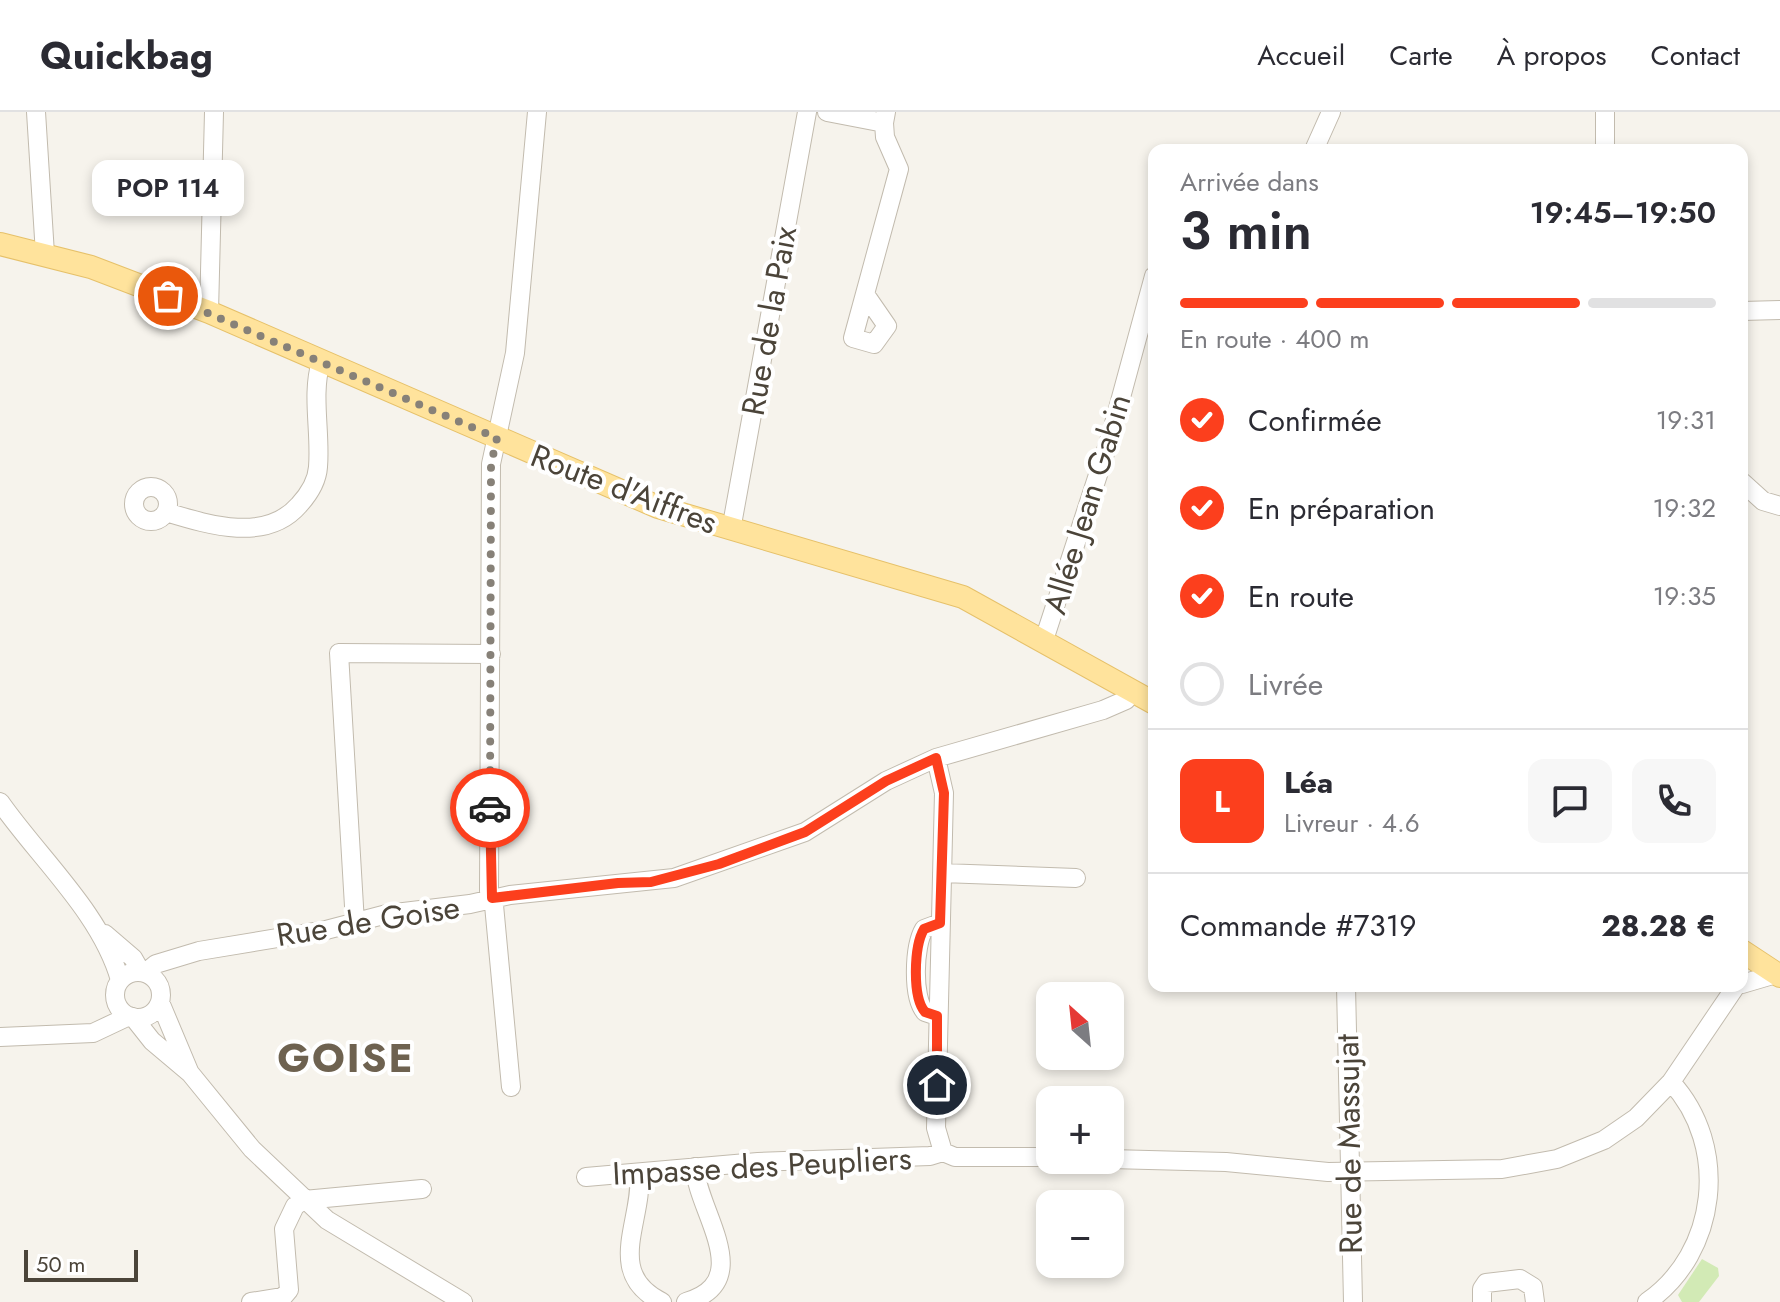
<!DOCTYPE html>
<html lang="fr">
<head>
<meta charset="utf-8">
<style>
	body { margin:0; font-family:Jost,sans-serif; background:#f7f7f7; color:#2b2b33; height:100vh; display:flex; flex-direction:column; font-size:30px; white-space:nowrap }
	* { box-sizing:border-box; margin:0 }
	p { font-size:26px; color:#7c7c81 }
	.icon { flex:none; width:44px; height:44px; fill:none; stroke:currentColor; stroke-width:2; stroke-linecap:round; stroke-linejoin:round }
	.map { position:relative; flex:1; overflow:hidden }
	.panel { position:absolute; left:1148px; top:32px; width:600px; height:848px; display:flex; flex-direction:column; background:#fff; border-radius:16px; box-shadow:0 4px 12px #0003 }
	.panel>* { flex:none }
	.needle { width:52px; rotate:333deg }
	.tools { position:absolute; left:1036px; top:870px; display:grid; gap:16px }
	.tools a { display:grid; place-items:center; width:88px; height:88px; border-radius:16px; background:#fff; box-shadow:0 4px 12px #0003; font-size:40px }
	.scale { position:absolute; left:24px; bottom:20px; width:114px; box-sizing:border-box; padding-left:8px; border:4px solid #4b4439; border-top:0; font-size:22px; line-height:28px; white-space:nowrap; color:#4b4439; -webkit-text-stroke:6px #fff; paint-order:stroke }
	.pin { position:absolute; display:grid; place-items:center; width:68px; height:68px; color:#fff; margin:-34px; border:4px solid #fff; border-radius:50%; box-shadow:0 2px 8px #0007 }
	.courier { position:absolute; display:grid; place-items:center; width:80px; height:80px; margin:-40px; border:6px solid #fc3f1d; border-radius:50%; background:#fff; color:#222; box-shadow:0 2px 10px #0007 }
	.bubble { position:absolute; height:56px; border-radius:16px; background:#fff; box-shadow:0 4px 12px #0003; font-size:26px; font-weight:600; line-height:56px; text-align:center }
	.summary em { font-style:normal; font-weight:600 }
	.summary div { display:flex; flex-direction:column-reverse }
	.summary { display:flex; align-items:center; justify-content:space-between; height:136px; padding:0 32px }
	h1 { font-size:52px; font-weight:600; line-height:60px }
	.bar { display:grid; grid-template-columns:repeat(4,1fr); gap:12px 8px; align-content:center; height:96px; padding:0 32px }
	.bar i { height:10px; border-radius:6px; background:#e1e1e2 }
	.bar .active { background:#fc3f1d }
	.bar p { grid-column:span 4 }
	.line { display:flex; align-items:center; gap:20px; padding:0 32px; border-top:2px solid #e1e1e2 }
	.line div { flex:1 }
	.round { display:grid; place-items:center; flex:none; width:84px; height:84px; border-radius:16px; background:#f7f7f7 }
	ol { padding:0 32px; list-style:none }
	li { display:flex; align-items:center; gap:24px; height:88px }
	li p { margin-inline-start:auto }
	li .icon { padding:8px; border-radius:50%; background:#fc3f1d; color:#fff; stroke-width:4 }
	li:last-child { color:#7c7c81 }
	li i { width:44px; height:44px; border:4px solid #e1e1e2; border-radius:50% }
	header { display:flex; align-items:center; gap:48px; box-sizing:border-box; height:112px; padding:0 40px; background:#fff; border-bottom:2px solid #e1e1e2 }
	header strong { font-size:38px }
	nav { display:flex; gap:44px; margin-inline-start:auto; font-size:28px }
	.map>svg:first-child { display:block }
	.green { fill:#d2eab5 }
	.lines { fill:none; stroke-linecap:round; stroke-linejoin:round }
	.minor-casing { stroke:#c2bbae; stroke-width:20 }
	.major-casing { stroke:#e6c16a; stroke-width:24 }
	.minor { stroke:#fff; stroke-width:18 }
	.major { stroke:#ffe39c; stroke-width:22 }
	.done { stroke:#878178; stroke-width:8; stroke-dasharray:0 14.4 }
	.route { stroke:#fc3f1d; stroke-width:10 }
	.labels { text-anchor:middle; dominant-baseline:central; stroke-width:8; stroke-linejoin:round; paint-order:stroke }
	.street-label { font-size:32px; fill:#4b4439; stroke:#fff }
	.district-label { font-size:40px; font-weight:bold; letter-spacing:2px; fill:#6e6250; stroke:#fff }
</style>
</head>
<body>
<header>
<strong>Quickbag</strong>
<nav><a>Accueil</a><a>Carte</a><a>À propos</a><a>Contact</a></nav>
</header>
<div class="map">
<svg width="1780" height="1190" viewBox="0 0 1780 1190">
	<rect width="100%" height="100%" fill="#f6f3ec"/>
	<!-- green -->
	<path class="green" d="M1702,1147l16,9 1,8 -20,26h-17l-4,-7z"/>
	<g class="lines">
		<!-- minor casing -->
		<g class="minor-casing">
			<path id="minor" d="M36,0l9,142
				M827,0l57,11 2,-11
				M1605,0v38
				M1314,38l17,-38
				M867,185l20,29 -13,18 -21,-6 46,-169 -14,-32 -1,-14
				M1742,199l38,-1
				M209,200l5,-200
				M1742,370l21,19 17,5
				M134 392a17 17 0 1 1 34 0a17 17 0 1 1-34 0Z
				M166,400c43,13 100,31 133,-7 10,-11 18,-23 19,-38 3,-34 -7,-73 3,-105
				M731,418l76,-418
				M1044,528l66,-202 44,-162
				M0,690c39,56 101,111 120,178
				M942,761l134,5
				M355,811l-16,-270 152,1
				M105,822l28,24 8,14
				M115 883a23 23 0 1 1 46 0a23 23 0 1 1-46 0Z
				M145,861l11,-9 43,-13 127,-21 61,-16 83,-10 40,-9 164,-17 131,-46 81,-51 50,-23 167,-48 23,-10 7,-9
				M1742,872l34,-10
				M1346,874l7,316
				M160,890l29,69
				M937,904l-12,-4c-13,-15 -11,-66 -1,-83l16,-6
				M133,905l19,24 38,32 62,76 75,71 136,82
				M0,925l93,-4 36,-17
				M511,975l-17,-182 -5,-14 2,-427 24,-111 22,-241
				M943,1040l12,5h95
				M1110,1047l116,3 102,10 174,-3 55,-10 47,-19 32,-22 35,-36 65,-96
				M639,1061c5,47 -36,100 23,129
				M586,1065l172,-15 172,-6 13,-4 -7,-24 8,-335 -8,-35
				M251,1190l32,-5 6,-7 -5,-61 11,-23 9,-6 118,-11
				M686,1190c72,-21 10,-92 9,-135
				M1482,1190v-13l4,-6 34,-4 13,8 2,15
				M1647,1190c71,-49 83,-156 24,-220"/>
		</g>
		<!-- major casing -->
		<g class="major-casing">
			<path id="major" d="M0,132l91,23 118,45 449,195 305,90 191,106
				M1742,839l38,25"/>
		</g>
		<!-- minor -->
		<use href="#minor" class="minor"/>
		<!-- major -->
		<use href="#major" class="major"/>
	</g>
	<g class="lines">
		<!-- done -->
		<path class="done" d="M168,184l329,142 -6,26 -1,344"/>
		<!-- route -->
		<path class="route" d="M490,696l2,90 126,-15 33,-1 68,-18 86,-32 81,-51 50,-23 8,35 -4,130 -16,6c-10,17 -12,68 1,83l12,4v69"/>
	</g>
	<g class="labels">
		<!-- street labels -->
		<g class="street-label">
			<text transform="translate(769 209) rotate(-80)">Rue de la Paix</text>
			<text transform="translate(624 377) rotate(21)">Route d'Aiffres</text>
			<text transform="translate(1087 392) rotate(-73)">Allée Jean Gabin</text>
			<text transform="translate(368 809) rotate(-9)">Rue de Goise</text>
			<text transform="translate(1349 1032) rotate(-91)">Rue de Massujat</text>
			<text transform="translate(762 1054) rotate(-3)">Impasse des Peupliers</text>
		</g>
		<!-- district labels -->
		<g class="district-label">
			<text x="346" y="946">GOISE</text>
		</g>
	</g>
</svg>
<div class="tools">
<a><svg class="needle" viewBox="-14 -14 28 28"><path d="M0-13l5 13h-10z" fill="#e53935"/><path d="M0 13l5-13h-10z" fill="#7c7c81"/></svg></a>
<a>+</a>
<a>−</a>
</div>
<div class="scale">50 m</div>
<div class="pin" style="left:168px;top:184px;background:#ea580c"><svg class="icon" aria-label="bag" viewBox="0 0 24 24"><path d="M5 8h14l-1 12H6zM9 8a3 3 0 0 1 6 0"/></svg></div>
<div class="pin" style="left:937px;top:973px;background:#1f2937"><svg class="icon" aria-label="home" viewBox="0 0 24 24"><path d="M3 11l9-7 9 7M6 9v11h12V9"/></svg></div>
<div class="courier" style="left:490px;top:696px"><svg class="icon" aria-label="car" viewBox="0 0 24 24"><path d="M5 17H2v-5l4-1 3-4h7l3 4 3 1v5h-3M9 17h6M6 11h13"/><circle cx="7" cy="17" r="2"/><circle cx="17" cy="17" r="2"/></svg></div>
<div class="bubble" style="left:92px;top:48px;width:152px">POP 114</div>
<section class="panel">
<div class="summary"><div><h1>3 min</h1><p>Arrivée dans</p></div><em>19:45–19:50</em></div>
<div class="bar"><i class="active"></i><i class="active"></i><i class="active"></i><i></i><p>En route · 400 m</p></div>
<ol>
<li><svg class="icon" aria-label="check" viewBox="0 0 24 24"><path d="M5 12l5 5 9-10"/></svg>Confirmée<p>19:31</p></li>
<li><svg class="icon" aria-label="check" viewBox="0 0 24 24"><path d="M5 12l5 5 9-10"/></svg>En préparation<p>19:32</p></li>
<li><svg class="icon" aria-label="check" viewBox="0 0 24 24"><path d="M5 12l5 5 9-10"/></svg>En route<p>19:35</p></li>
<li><i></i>Livrée</li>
</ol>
<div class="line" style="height:144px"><b class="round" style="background:#fc3f1d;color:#fff">L</b><div><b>Léa</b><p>Livreur · 4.6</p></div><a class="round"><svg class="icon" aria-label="chat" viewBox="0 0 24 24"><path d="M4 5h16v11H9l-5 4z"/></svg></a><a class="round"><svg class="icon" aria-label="phone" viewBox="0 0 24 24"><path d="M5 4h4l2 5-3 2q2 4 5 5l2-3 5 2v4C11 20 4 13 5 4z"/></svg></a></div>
<div class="line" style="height:104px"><div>Commande #7319</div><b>28.28 €</b></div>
</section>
</div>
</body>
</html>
